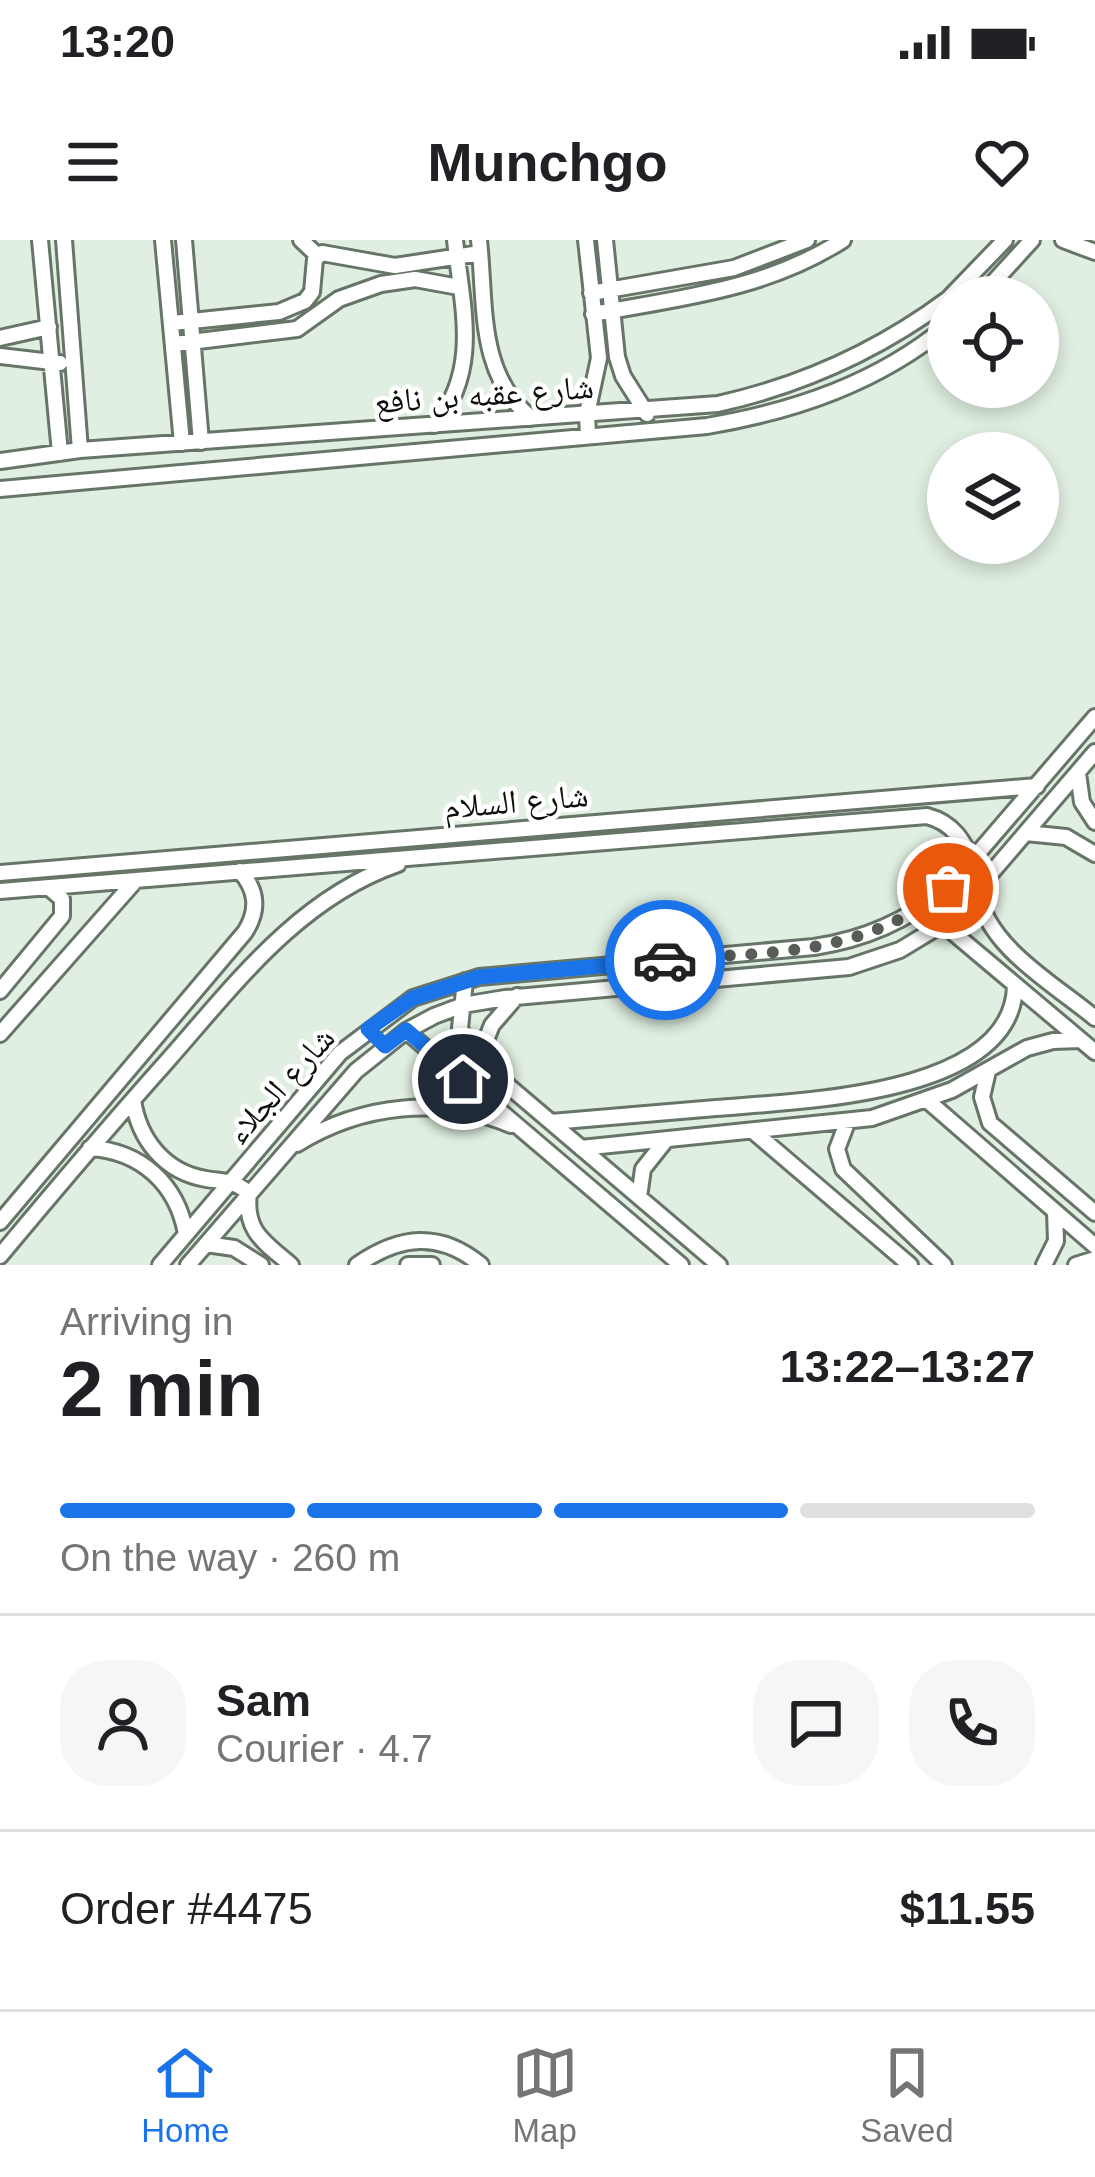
<!DOCTYPE html>
<html lang="en">
<head>
<meta charset="utf-8">
<style>
	body { margin:0; font-family:Helvetica,"Noto Naskh Arabic",sans-serif; background:#f6f6f6; color:#202124; height:100vh; display:flex; flex-direction:column; font-size:45px; white-space:nowrap }
	* { box-sizing:border-box; margin:0 }
	p { font-size:39px; color:#757577 }
	.icon { flex:none; width:66px; height:66px; fill:none; stroke:currentColor; stroke-width:2; stroke-linecap:round; stroke-linejoin:round }
	.map { position:relative; height:1025px; overflow:hidden }
	.panel { display:flex; flex-direction:column; background:#fff; flex:1 }
	.panel>* { flex:none }
	.controls { position:absolute; left:927px; top:36px; display:grid; gap:24px }
	.controls a { display:grid; place-items:center; width:132px; height:132px; border-radius:50%; background:#fff; box-shadow:0 6px 18px #0003; font-size:60px }
	.pin { position:absolute; display:grid; place-items:center; width:102px; height:102px; color:#fff; margin:-51px; border:6px solid #fff; border-radius:50%; box-shadow:0 3px 12px #0007 }
	.courier { position:absolute; display:grid; place-items:center; width:120px; height:120px; margin:-60px; border:9px solid #1a73e8; border-radius:50%; background:#fff; color:#222; box-shadow:0 3px 15px #0007 }
	.overview em { font-style:normal; font-weight:700 }
	.overview div { display:flex; flex-direction:column-reverse }
	.overview { display:flex; align-items:center; justify-content:space-between; height:204px; padding:0 60px }
	h1 { font-size:78px; font-weight:700; line-height:90px }
	.bar { display:grid; grid-template-columns:repeat(4,1fr); gap:18px 12px; align-content:center; height:144px; padding:0 60px }
	.bar i { height:15px; border-radius:9px; background:#e0e0e0 }
	.bar .on { background:#1a73e8 }
	.bar p { grid-column:span 4 }
	.line { display:flex; align-items:center; gap:30px; padding:0 60px; border-top:3px solid #e0e0e0 }
	.line div { flex:1 }
	.round { display:grid; place-items:center; flex:none; width:126px; height:126px; border-radius:48px; background:#f6f6f6 }
	.status { display:flex; justify-content:space-between; align-items:center; height:84px; padding:0 60px; background:#fff; direction:ltr }
	.status svg { height:33px; fill:currentColor }
	header { display:flex; justify-content:space-between; align-items:center; height:156px; padding:0 60px; background:#fff; font-size:54px; font-weight:700 }
	.dock { display:flex; justify-content:space-around; align-items:center; height:168px; border-top:3px solid #e0e0e0; background:#fff; font-size:33px; color:#757577 }
	.dock a { display:grid; justify-items:center; gap:6px }
	.dock .on { color:#1a73e8 }
	.map>svg:first-child { display:block }
	.lines { fill:none; stroke-linecap:round; stroke-linejoin:round }
	.minor-casing { stroke:#677568; stroke-width:20 }
	.minor { stroke:#fff; stroke-width:14 }
	.done { stroke:#565e56; stroke-width:12; stroke-dasharray:0 21.6 }
	.route { stroke:#1a73e8; stroke-width:15 }
	.labels { text-anchor:middle; dominant-baseline:central; stroke-width:9; stroke-linejoin:round; paint-order:stroke }
	.street-label { font-size:33px; fill:#0b100b; stroke:#fff }
</style>
</head>
<body>
<div class="status"><b>13:20</b><svg viewBox="0 0 49 12"><path d="M0 12V9h3v3zM5 12V6h3v6zM10 12V3h3v9zM15 12V0h3v12zM26 1h20v11H26zM47 4h2v5h-2z"/></svg></div>
<header><svg class="icon" aria-label="menu" viewBox="0 0 24 24"><path d="M4 6h16M4 12h16M4 18h16"/></svg>Munchgo<svg class="icon" aria-label="heart" viewBox="0 0 24 24"><path d="M12 20l-8-8c-3-5 5-10 8-4 3-6 11-1 8 4z"/></svg></header>
<div class="map">
<svg width="1095" height="1025" viewBox="0 0 1095 1025">
	<rect width="100%" height="100%" fill="#e0efe1"/>
	<g class="lines">
		<!-- minor casing -->
		<g class="minor-casing">
			<path id="minor" d="M40,0l20,213
				M64,0l16,210
				M163,0l19,203
				M184,0l17,202
				M301,0l17,16
				M479,0c7,64 -2,134 52,178
				M586,0l13,118 -12,56 1,22
				M605,0l12,117 6,19 24,38
				M1063,0l32,12
				M591,53l143,-25 73,-28
				M950,57l55,-57
				M980,57l52,-57
				M593,74c88,-16 174,-25 250,-74
				M172,83l107,-11 26,-11 7,-9 3,-33 7,-6 73,13 85,-13
				M0,98l49,-11
				M174,104l123,-15 42,-30 42,-15 34,-5 44,8
				M0,116l60,7
				M435,185c46,-56 27,-118 20,-185
				M0,221l80,-11 638,-46c85,-19 160,-53 230,-105
				M0,249l707,-63c88,-15 171,-43 241,-101
				M1078,533l4,29 13,20
				M1026,593l40,4 29,17
				M0,633l1037,-87
				M0,651l927,-75c27,7 36,25 48,49
				M977,651c11,57 76,92 118,127
				M943,684l152,128
				M465,741l-5,47 12,27 247,210
				M0,751l62,-75v-17l-14,-12
				M406,791l275,234
				M0,794l136,-154
				M478,820l14,-35 25,-29
				M988,831l-6,26 8,26 105,90
				M133,860c6,39 31,72 73,79 19,3 27,1 43,14 -5,38 15,49 42,72
				M928,861l167,145
				M551,882c55,-5 110,-9 165,-14 78,-7 298,-11 299,-123
				M847,883l-10,26 6,20 101,96
				M754,892l156,133
				M297,904c65,-40 143,-48 214,-19
				M90,908c51,3 87,36 96,86
				M581,908l291,-30 80,-28 75,-42 26,-7 28,-1
				M639,957l4,-28 23,-29
				M0,982l245,-290c14,-22 12,-42 -5,-61
				M206,1004l28,4 27,17
				M0,1016c55,-66 111,-132 169,-197 66,-75 130,-161 229,-195
				M160,1025l180,-212 73,-55 66,-21 335,-30c52,-8 92,-26 134,-59l147,-171
				M188,1025l168,-194 50,-40 28,-15 29,-11 42,-7 344,-31 51,-17 43,-26 19,-17 133,-155
				M357,1025c43,-30 83,-34 124,0
				M408,1025h24
				M1044,1025l12,-24 -1,-29
				M1076,1025l19,-6"/>
		</g>
		<!-- minor -->
		<use href="#minor" class="minor"/>
	</g>
	<g class="lines">
		<!-- done -->
		<path class="done" d="M665,720c107,-9 195,-2 283,-72"/>
		<!-- route -->
		<path class="route" d="M463,839l-57,-49 -21,16 -17,-17 45,-31 66,-21 186,-17"/>
	</g>
	<g class="labels">
		<!-- street labels -->
		<g class="street-label">
			<text transform="translate(484 154) rotate(-4)">شارع عقبه بن نافع</text>
			<text transform="translate(516 561) rotate(-5)">شارع السلام</text>
			<text transform="translate(280 845) rotate(-48)">شارع الجلاء</text>
		</g>
	</g>
</svg>
<div class="controls">
<a><svg class="icon" aria-label="locate" viewBox="0 0 24 24"><circle cx="12" cy="12" r="6"/><path d="M12 2v4M12 18v4M2 12h4M18 12h4"/></svg></a>
<a><svg class="icon" aria-label="layers" viewBox="0 0 24 24"><path d="M12 4l9 5-9 5-9-5zM3 14l9 5 9-5"/></svg></a>
</div>
<div class="pin" style="left:948px;top:648px;background:#ea580c"><svg class="icon" aria-label="bag" viewBox="0 0 24 24"><path d="M5 8h14l-1 12H6zM9 8a3 3 0 0 1 6 0"/></svg></div>
<div class="pin" style="left:463px;top:839px;background:#1f2937"><svg class="icon" aria-label="home" viewBox="0 0 24 24"><path d="M3 11l9-7 9 7M6 9v11h12V9"/></svg></div>
<div class="courier" style="left:665px;top:720px"><svg class="icon" aria-label="car" viewBox="0 0 24 24"><path d="M5 17H2v-5l4-1 3-4h7l3 4 3 1v5h-3M9 17h6M6 11h13"/><circle cx="7" cy="17" r="2"/><circle cx="17" cy="17" r="2"/></svg></div>
</div>
<section class="panel">
<div class="overview"><div><h1>2 min</h1><p>Arriving in</p></div><em>13:22–13:27</em></div>
<div class="bar"><i class="on"></i><i class="on"></i><i class="on"></i><i></i><p>On the way · 260 m</p></div>
<div class="line" style="height:216px"><a class="round"><svg class="icon" aria-label="person" viewBox="0 0 24 24"><circle cx="12" cy="8" r="4"/><path d="M4 21q1-7 8-7t8 7"/></svg></a><div><b>Sam</b><p>Courier · 4.7</p></div><a class="round"><svg class="icon" aria-label="chat" viewBox="0 0 24 24"><path d="M4 5h16v11H9l-5 4z"/></svg></a><a class="round"><svg class="icon" aria-label="phone" viewBox="0 0 24 24"><path d="M5 4h4l2 5-3 2q2 4 5 5l2-3 5 2v4C11 20 4 13 5 4z"/></svg></a></div>
<div class="line" style="height:156px"><div>Order #4475</div><b>$11.55</b></div>
</section>
<nav class="dock">
<a class="on"><svg class="icon" aria-label="home" viewBox="0 0 24 24"><path d="M3 11l9-7 9 7M6 9v11h12V9"/></svg>Home</a>
<a><svg class="icon" aria-label="map" viewBox="0 0 24 24"><path d="M3 6l6-2 6 2 6-2v14l-6 2-6-2-6 2zM9 4v14M15 6v14"/></svg>Map</a>
<a><svg class="icon" aria-label="saved" viewBox="0 0 24 24"><path d="M7 4h10v16l-5-4-5 4z"/></svg>Saved</a>
</nav>
</body>
</html>
